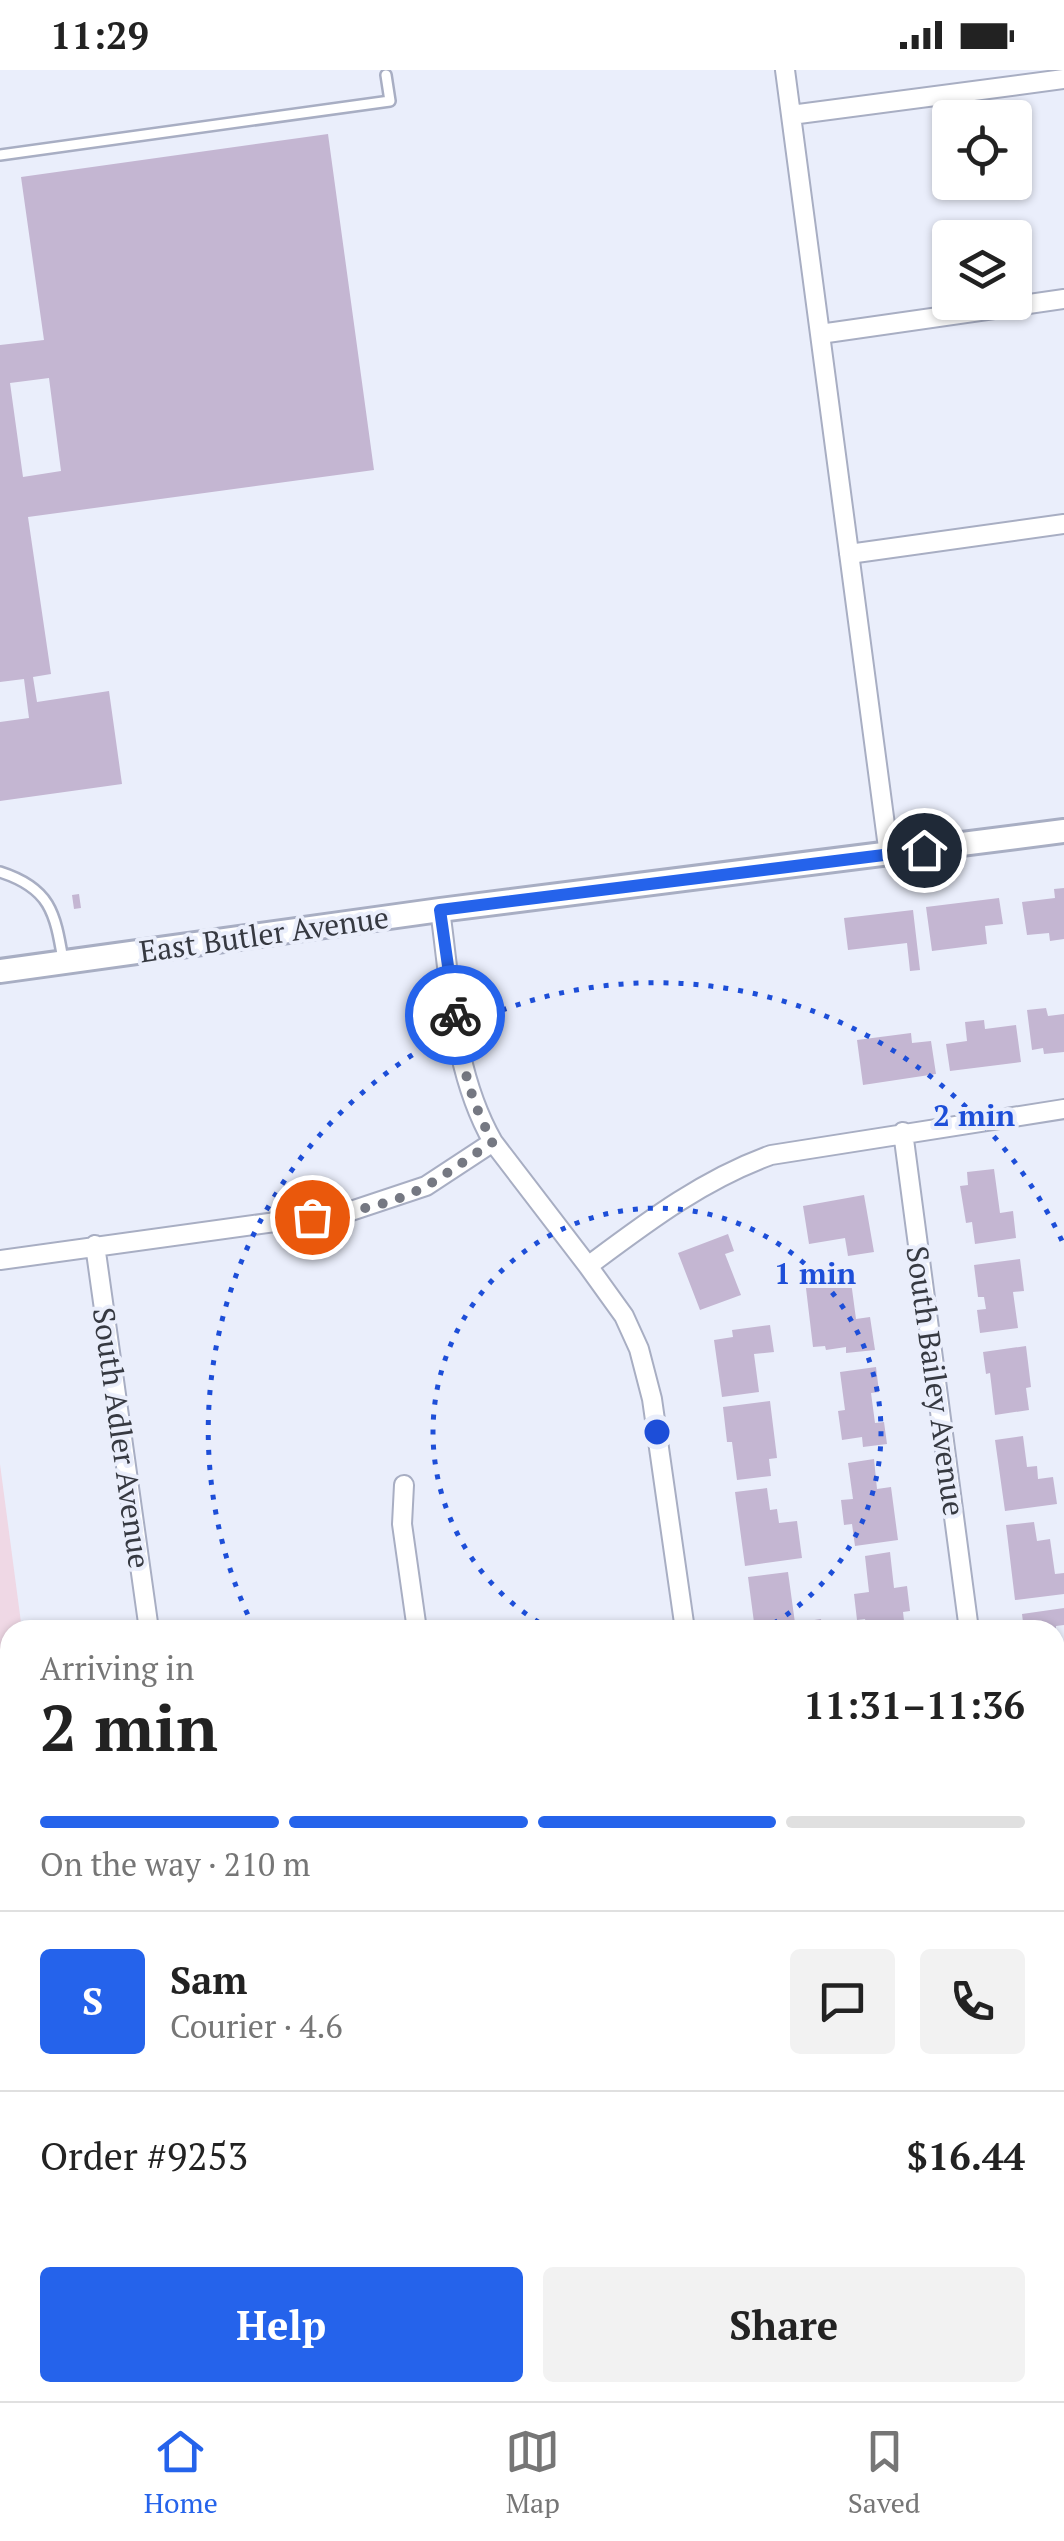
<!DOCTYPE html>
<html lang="en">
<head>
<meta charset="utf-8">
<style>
	body { margin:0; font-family:"PT Serif",serif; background:#f2f2f2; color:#222; height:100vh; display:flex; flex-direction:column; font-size:38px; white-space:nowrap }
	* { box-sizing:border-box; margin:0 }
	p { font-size:32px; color:#767676 }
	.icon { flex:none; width:55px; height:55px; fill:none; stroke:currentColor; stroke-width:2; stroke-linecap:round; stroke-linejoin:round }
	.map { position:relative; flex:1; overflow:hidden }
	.panel { position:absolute; left:0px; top:1550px; width:1065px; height:782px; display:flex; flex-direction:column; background:#fff; border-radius:30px 30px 0 0; box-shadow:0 2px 8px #0004 }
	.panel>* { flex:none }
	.buttons { position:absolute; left:932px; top:30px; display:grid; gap:20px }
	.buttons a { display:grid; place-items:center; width:100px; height:100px; border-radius:10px; background:#fff; box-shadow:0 2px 8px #0004; font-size:50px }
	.pin { position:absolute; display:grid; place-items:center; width:85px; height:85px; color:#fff; margin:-42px; border:5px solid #fff; border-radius:50%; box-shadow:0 2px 10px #0007 }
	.courier { position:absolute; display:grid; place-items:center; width:100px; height:100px; margin:-50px; border:8px solid #2563eb; border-radius:50%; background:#fff; color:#222; box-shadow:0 2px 12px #0007 }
	.headline em { font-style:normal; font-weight:800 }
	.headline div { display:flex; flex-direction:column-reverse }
	.headline { display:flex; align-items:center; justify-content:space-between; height:170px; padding:0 40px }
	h1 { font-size:65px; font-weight:800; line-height:75px }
	.bar { display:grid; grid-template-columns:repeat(4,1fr); gap:15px 10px; align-content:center; height:120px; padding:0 40px }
	.bar i { height:12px; border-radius:8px; background:#e0e0e0 }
	.bar .active { background:#2563eb }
	.bar p { grid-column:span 4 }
	.line { display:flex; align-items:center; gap:25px; padding:0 40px; border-top:2px solid #e0e0e0 }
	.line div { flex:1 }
	.round { display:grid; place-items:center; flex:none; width:105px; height:105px; border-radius:10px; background:#f2f2f2 }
	.cta { display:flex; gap:20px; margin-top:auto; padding:20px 40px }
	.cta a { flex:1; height:115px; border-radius:10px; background:#2563eb; color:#fff; font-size:40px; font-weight:800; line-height:115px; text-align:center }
	.cta a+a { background:#f2f2f2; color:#222 }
	.status { display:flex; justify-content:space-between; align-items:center; height:70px; padding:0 50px; background:#fff; direction:ltr }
	.status svg { height:28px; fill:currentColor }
	.tab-bar { display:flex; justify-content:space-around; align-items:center; height:140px; border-top:2px solid #e0e0e0; background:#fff; font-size:28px; color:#767676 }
	.tab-bar a { display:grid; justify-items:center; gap:5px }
	.tab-bar .active { color:#2563eb }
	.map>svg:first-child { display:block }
	.green { fill:#efd8e5 }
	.building { fill:#c4b6d2; fill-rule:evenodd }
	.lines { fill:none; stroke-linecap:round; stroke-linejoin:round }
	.service-casing { stroke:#a8aec3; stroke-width:14 }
	.minor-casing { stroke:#a8aec3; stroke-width:22 }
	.tertiary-casing { stroke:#a8aec3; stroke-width:28 }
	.service { stroke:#fff; stroke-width:9 }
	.minor { stroke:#fff; stroke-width:18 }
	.tertiary { stroke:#fff; stroke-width:22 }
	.done { stroke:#757882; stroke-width:10; stroke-dasharray:0 18 }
	.route { stroke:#2563eb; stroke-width:12 }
	.ring { fill:none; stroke:#1d4ed8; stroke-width:5; stroke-dasharray:5 10 }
	.labels { text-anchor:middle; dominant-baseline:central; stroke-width:8; stroke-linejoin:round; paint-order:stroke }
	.street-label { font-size:30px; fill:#363941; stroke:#eaeefb }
	.centre { fill:#1d4ed8; stroke:#eaeefb; stroke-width:5 }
	.ring-label { font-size:30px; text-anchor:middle; font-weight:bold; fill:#1d4ed8; stroke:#eaeefb; stroke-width:8; stroke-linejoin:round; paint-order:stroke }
</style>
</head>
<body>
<div class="status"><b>11:29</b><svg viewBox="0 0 49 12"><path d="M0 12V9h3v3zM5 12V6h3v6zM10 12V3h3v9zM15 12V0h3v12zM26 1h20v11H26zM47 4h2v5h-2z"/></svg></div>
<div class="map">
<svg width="1064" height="2331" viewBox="0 0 1064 2331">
	<rect width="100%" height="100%" fill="#eaeefb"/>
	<!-- green -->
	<path class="green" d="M0,1394l22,166h-12v486l-10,2z"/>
	<!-- building -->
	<path class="building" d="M328,64l46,336 -346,47 23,157 -18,3 4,25 72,-11 13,93 -122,17v-79l29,-4 -5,-39 -24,3v-337l44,-5 -23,-163zM49,308l12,93 -38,6 -13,-94z
		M1064,818v51l-14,2 -1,-8 -22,2 -5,-33 33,-4 -1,-9z
		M79,824l2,14 -7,1 -2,-14z
		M999,828l4,26 -18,2 2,18 -55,7 -6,-44z
		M913,840l7,60 -10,1 -3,-28 -59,7 -4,-32z
		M1046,938l2,8 16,-2v38l-20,2 -1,-6 -11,2 -5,-40z
		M984,950l1,9 31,-4 5,37 -71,9 -4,-27 21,-3 -2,-19z
		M911,963l1,10 19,-2 5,33 -73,11 -6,-45z
		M994,1099l6,44 13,-2 3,27 -41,6 -3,-22 -6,1 -6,-37 8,-1 -1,-13z
		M864,1125l10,57 -26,4 -3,-18 -36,6 -6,-38z
		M728,1164l6,17 -9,3 16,41 -41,15 -22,-57z
		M1020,1189l4,32 -11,1 5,36 -38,5 -3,-23 9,-1 -2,-12h-6l-4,-32z
		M850,1204l6,45 14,-2 5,33 -29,3v-6l-20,3 -1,-4 -12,1 -8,-67z
		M770,1255l4,27 -20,2 5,38 -37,5 -8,-57 19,-3 -1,-7z
		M1026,1276l5,41 -5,1 3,22 -34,5 -5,-42 -4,1 -3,-22z
		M876,1297l3,25 -8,1 4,30 9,-1 3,22 -24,3 -1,-10 -20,3 -4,-29 7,-1 -5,-38z
		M770,1331l7,57 -8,1 2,17 -34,4 -5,-38h-5l-4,-35z
		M1023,1366l4,31 10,-1 1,13 15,-2 4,27 -52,7 -10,-71z
		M874,1389l3,30 14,-2 7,53 -43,6 -3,-22 -8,1 -3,-25 12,-1 -5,-36z
		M767,1418l3,22 7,-1 2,14 18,-2 5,37 -57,8 -10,-74z
		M1034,1452l3,19 13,-2 5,35 9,-1v21l-49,6 -9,-75z
		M890,1482l4,36 13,-2 3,25 -7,1 2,18h-38l-2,-11 -8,1 -3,-26 15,-2 -4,-36z
		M788,1502l7,51 26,-4 1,11h-67l-7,-53z
		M1064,1538v17l-8,1v4h-32l-2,-16z
		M1055,1567l4,13 5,-1v27l-9,1z
		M1064,1626v76l-9,1v-76z
		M1055,1729l9,3v59l-9,-3z
		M1008,2322h37l1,9h-37z"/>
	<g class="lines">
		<!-- service casing -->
		<g class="service-casing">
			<path id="service" d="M0,85l390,-54 -4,-26
				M0,802c50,16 55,40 63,88"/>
		</g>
		<!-- minor casing -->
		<g class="minor-casing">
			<path id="minor" d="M785,0l104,785
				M791,45l273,-36
				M820,264l244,-35
				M849,484l215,-30
				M440,840c11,78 13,162 53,232l95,124 36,50 15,33 13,50 33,231
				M903,1062l66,498
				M95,1175l54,385
				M0,1190l348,-48 78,-26 67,-44
				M588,1196c59,-44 114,-86 183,-111l293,-46
				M404,1415l-2,39 15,106
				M1055,1854l9,3
				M1055,1908l9,-31
				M1055,2068l9,64"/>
		</g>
		<!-- tertiary casing -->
		<g class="tertiary-casing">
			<path id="tertiary" d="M0,901l440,-61 624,-79"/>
		</g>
		<!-- service -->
		<use href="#service" class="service"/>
		<!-- minor -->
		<use href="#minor" class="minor"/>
		<!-- tertiary -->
		<use href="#tertiary" class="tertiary"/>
	</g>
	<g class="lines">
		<!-- done -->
		<path class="done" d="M312,1147c39,-5 80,-12 114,-31 23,-13 45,-30 67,-44 -23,-41 -32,-81 -38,-127"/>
		<!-- route -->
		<path class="route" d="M455,945l-15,-105 484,-60"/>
	</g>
	<!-- distance rings -->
	<g class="ring">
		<path d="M552 1560A224 224 0 1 1 762 1560"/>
		<path d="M254 1558A448 448 0 1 1 1063 1173"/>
	</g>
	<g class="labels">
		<!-- street labels -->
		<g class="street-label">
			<text transform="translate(264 864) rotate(-8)">East Butler Avenue</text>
			<text transform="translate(936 1311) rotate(82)">South Bailey Avenue</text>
			<text transform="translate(122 1368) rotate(82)">South Adler Avenue</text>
		</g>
	</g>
	<circle cx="657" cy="1362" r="15" class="centre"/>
	<g class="ring-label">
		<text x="974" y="1056">2 min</text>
		<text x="815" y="1214">1 min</text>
	</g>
</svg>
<div class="buttons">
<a><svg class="icon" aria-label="locate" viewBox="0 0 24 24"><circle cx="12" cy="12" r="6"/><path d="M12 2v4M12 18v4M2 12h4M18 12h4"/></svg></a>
<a><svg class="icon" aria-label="layers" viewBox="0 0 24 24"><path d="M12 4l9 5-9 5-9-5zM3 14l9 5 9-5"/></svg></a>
</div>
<div class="pin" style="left:312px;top:1147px;background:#ea580c"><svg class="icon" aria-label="bag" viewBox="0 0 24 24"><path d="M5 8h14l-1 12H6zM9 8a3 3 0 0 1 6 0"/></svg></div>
<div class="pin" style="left:924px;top:780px;background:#1f2937"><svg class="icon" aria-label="home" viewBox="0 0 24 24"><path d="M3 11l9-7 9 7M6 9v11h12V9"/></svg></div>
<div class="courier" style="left:455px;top:945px"><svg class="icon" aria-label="bike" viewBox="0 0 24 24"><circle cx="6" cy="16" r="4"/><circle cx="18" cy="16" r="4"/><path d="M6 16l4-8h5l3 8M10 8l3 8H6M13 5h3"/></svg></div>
<section class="panel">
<div class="headline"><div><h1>2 min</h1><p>Arriving in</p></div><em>11:31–11:36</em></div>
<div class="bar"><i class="active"></i><i class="active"></i><i class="active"></i><i></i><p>On the way · 210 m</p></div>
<div class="line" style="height:180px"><b class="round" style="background:#2563eb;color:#fff">S</b><div><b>Sam</b><p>Courier · 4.6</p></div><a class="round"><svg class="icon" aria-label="chat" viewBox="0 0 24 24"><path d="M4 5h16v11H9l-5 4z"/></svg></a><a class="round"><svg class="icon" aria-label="phone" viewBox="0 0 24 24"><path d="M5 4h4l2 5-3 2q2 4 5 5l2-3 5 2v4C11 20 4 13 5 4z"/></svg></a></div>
<div class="line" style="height:130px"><div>Order #9253</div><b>$16.44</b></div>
<div class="cta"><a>Help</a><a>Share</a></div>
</section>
</div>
<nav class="tab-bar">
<a class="active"><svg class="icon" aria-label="home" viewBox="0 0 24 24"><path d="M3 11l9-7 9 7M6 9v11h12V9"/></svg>Home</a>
<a><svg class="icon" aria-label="map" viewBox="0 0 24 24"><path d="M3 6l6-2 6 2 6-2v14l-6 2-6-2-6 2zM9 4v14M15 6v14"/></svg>Map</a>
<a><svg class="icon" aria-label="saved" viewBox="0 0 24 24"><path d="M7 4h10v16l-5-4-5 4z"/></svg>Saved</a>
</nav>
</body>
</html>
